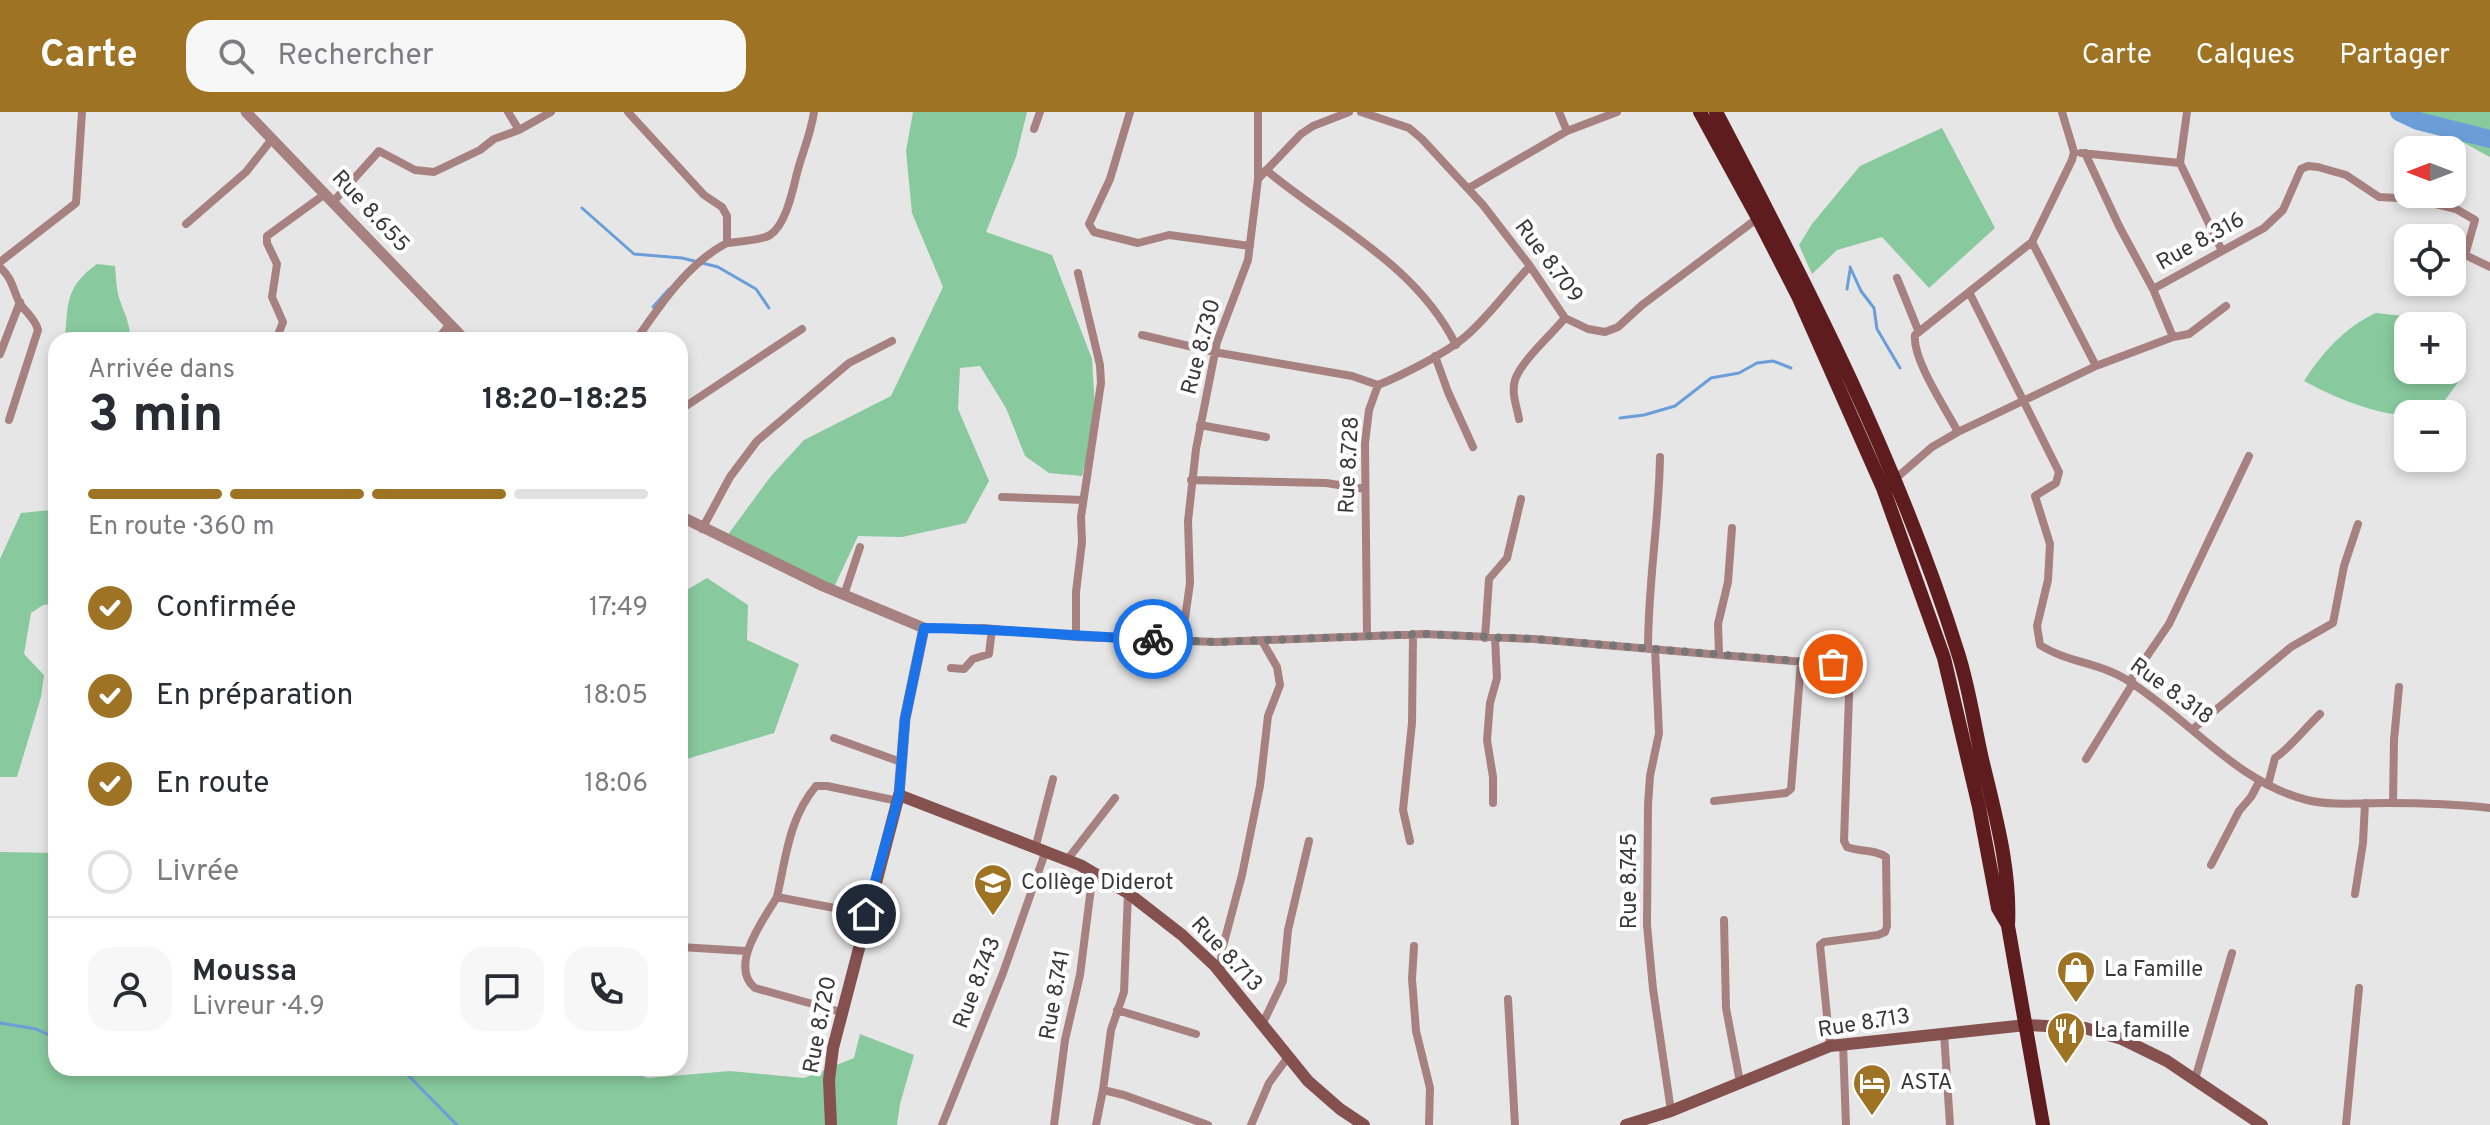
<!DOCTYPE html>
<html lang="fr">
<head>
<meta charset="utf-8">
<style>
	body { margin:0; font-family:Overpass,sans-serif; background:#f7f7f7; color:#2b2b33; height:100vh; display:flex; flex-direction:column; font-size:30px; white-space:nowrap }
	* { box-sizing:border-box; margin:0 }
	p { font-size:26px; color:#7c7c81 }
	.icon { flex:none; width:44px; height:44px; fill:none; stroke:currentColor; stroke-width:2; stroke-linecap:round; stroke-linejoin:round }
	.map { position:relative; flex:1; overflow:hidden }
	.drawer { position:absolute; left:48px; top:220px; width:640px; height:744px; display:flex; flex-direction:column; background:#fff; border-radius:24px; box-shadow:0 4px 12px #0003 }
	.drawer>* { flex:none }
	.needle { width:52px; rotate:270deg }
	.tools { position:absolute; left:2394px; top:24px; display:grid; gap:16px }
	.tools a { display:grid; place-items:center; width:72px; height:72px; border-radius:16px; background:#fff; box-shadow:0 4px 12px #0003; font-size:40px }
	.pin { position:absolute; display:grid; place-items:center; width:68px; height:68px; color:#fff; margin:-34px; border:4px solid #fff; border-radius:50%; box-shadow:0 2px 8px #0007 }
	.courier { position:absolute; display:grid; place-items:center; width:80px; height:80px; margin:-40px; border:6px solid #1a73e8; border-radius:50%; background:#fff; color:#222; box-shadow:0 2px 10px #0007 }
	.summary em { font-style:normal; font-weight:700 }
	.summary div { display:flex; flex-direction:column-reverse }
	.summary { display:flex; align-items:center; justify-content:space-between; height:136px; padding:0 40px }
	h1 { font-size:52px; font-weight:700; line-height:60px }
	.bar { display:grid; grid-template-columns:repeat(4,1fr); gap:12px 8px; align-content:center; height:96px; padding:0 40px }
	.bar i { height:10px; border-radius:6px; background:#e1e1e2 }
	.bar .current { background:#9f7324 }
	.bar p { grid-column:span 4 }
	.line { display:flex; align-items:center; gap:20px; padding:0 40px; border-top:2px solid #e1e1e2 }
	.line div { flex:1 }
	.round { display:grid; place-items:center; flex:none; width:84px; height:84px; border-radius:24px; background:#f7f7f7 }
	ol { padding:0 40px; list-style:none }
	li { display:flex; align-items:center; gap:24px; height:88px }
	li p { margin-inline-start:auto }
	li .icon { padding:8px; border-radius:50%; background:#9f7324; color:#fff; stroke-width:4 }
	li:last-child { color:#7c7c81 }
	li i { width:44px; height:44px; border:4px solid #e1e1e2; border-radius:50% }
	header { display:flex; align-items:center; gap:48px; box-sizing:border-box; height:112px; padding:0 40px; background:#9f7324; color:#fff }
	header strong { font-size:38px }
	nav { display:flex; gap:44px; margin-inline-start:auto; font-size:28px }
	.search { width:560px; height:72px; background:#f7f7f7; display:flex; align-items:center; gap:20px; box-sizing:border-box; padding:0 28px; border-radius:24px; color:#7c7c81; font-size:30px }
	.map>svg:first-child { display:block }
	.green { fill:#88c99d }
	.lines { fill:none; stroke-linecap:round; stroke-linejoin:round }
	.stream { stroke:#6b9ed9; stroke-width:3 }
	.river { stroke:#6b9ed9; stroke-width:18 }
	.minor { stroke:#a6817f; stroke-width:8 }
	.tertiary { stroke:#a6817f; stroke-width:11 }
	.secondary { stroke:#85514f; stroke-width:12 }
	.trunk { stroke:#5f1c1f; stroke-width:14 }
	.done { stroke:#767676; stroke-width:8; stroke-dasharray:0 14.4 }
	.route { stroke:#1a73e8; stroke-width:10 }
	.labels { text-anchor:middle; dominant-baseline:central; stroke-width:8; stroke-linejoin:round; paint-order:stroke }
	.street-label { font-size:22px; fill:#393939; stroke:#fff }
	.poi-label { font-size:22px; fill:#393939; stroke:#fff; text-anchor:start }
</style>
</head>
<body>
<header>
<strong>Carte</strong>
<div class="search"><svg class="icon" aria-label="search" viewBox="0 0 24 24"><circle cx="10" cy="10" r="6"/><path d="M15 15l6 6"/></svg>Rechercher</div>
<nav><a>Carte</a><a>Calques</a><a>Partager</a></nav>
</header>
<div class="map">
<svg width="2490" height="1013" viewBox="0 0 2490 1013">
	<rect width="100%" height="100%" fill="#e6e6e7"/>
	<!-- green -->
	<path class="green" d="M913,0h114l-11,45 -30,75 66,23 40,104 4,65 -14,52 -33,-3 -24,-17 -19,-48 -26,-42 -20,2 -2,41 31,72 -23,42 -64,14 -44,-1 -23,49 -12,1 -99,-46 47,-64 33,-36 87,-44 52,-109 -31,-74 -6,-62z
		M2410,0h80v45l-6,-3z
		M1942,16l53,100 -66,60 -47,-51 -45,13 -25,24 -13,-29 13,-21 48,-58z
		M97,152l18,2c1,9 1,19 3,28 4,16 13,28 12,46h-65c3,-37 0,-53 32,-76z
		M2376,201l27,3 18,10h-13v44h44v-24l7,6v29l-22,30c-38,15 -98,-11 -133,-30 18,-28 41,-54 72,-68z
		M56,386v105l-13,2 -12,8 -7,41 20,21 -3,22 -24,80h-17v-218l21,-46 30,-3z
		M707,466l41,27 -1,35 52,24 -25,69 -94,28v-167z
		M0,740l56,1v215h565l27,10 82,-7 74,7 50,-20 6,-24 54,21 -14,49 -3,21h-897z"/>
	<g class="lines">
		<!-- stream -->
		<path class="stream" d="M582,96l52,46 48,4 36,9 38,22 13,19
			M1850,155l11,24 13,17 3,21 23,39
			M1847,177l3,-19
			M653,195l16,-18
			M1620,306l24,-3 31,-9 36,-28 28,-5 18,-10 16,-2 18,7
			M0,911l36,6 20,9
			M401,956l56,57"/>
		<!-- river -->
		<path class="river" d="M2399,0l19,9 72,18"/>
		<!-- minor -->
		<path class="minor" d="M508,0l11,18 32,-18
			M628,0l76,83 18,12 5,9v27c-39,20 -67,62 -91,97
			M1130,0l-20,67 -21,45 5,8 44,11 31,-8 81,11
			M1361,0l48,16 13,11 61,66 47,61 35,52 23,11 17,3 13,-5 24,-22 116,-87
			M1559,0l8,19
			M2187,0l-7,51 42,88
			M1034,17l6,-17
			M2081,41l99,10
			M2085,41l34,73 34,63
			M1266,58c66,55 150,94 190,175
			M1258,67v-67
			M1469,76l98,-57 50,-19
			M333,90l46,-51 36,19 19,2 46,-22 14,-11 25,-9
			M186,112l60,-52 26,-33
			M2032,130l64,124
			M727,131c10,-1 35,-3 43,-8 16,-10 23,-46 27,-62 6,-23 13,-36 17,-61
			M0,150l76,-59 6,-91
			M0,155c13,13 12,20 19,35 6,10 16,16 19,28l-29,90
			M1897,166l21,52
			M1970,182l89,178 -3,11 -21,13 15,48 -2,36 -11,46 3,19c28,18 63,18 90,37 60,38 106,100 177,118 25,6 53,3 79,3 35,0 70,1 104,5
			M1142,223l72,17 138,24 26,9
			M2173,225l16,-3 37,-28
			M276,228l7,-18 -11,-25 5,-33 -10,-21v-7l58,-42
			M437,228l13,-16
			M0,242l20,-52
			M1435,244l13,36 25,55
			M680,298l122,-81
			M1519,307c-2,-12 -8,-26 -4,-39 6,-19 37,-46 50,-62
			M1200,313l66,12
			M1958,320c-12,-23 -46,-73 -43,-97l117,-93 40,-82 2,-8 -12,-40
			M1191,368l135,3 39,6
			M1894,368l38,-33 26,-15 138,-66 77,-29 -20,-48 111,-61 19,-18 18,-41 7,-3 10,1 28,8 33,22 37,2 40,10 19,11 -10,35 25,12
			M1002,385l81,3
			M702,417l28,-52 27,-36 92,-78 43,-22
			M844,483l16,-48
			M924,516h60l92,9 140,5 208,-8 110,5 316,27 -6,175 3,6c12,5 28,2 39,10l1,69 -2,6 -7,3 -54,7 -4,3 10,101
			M1367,524l-2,-193 4,-33 9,-25c23,-9 70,-33 88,-49 24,-21 42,-47 64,-70
			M1076,525v-45l6,-50 -1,-25 20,-134 -1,-18 -22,-92
			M1485,526l4,-59 18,-21 14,-59
			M1182,528l8,-57 -2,-62 8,-72 21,-107 31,-82 10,-81 43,-45 12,-8 36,-14
			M1648,537c0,-65 11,-128 12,-192
			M1655,537l4,84 -9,43 -2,29 -1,120 6,64 18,122
			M1719,542l-1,-30 10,-42 4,-54
			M951,556l13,1 9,-10 16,-5 3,-25
			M2130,569l39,-57 80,-168
			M2193,617l98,-82 42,-24 11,-57 14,-42
			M834,626l67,24
			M2086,647l47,-76
			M2268,673l7,-27c17,-12 29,-29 45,-44
			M1714,689l72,-8 5,-4 10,-128
			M1493,691v-26l-6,-37 3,-37 7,-25 -2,-40
			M2393,691l1,-63 5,-53
			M1410,729l-7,-31 9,-87 1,-89
			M1035,737l18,-70
			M1067,748l48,-62
			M2211,753l28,-54 12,-14 8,-15
			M2355,782l8,-51 2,-40
			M777,785c9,-40 12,-79 39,-111h11l71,15
			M1724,808l2,88 14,74
			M1414,834l-2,33 4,52 14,57 -1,37
			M680,835l66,4
			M1220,859l2,-21 20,-75 18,-89 8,-70 12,-31 -3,-18 -15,-26
			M1508,887l7,126
			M1117,898l79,24
			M841,900l-86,-24c-27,-22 9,-69 22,-91l89,17
			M1262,913l21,-44 5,-51 21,-89
			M1944,921l6,92
			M1843,932l3,81
			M2195,967l37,-126
			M1103,978l21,5 84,30
			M942,1013l61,-152 42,-120
			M1054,1013l11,-85 15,-65 13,-103
			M1096,1013l7,-35 8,-60 13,-38 4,-99
			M1251,1013l18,-42 19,-26
			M2346,1013l13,-137"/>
		<!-- tertiary -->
		<path class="tertiary" d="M246,0l219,228
			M680,404l143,70 101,42 -19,91 -6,76"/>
		<!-- secondary -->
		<path class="secondary" d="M831,1013l-2,-45 4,-32 66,-253 181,70 48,28 54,42 33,31 93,115 32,28 24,16
			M1626,1013l45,-14 159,-65 196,-21 59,3 37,11 45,22 95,64"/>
		<!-- trunk -->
		<path class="trunk" d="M1700,0l58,106 40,78 85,192 61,170 35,149 19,101 10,17
			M1716,0c92,175 183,352 242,541 11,34 16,71 24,106 13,55 29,110 26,167l35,199"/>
	</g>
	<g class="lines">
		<!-- done -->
		<path class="done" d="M1153,527l63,3 208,-8 110,5 299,25"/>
		<!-- route -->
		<path class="route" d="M866,802l33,-119 6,-76 19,-91c76,0 152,9 229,11"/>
	</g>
	<!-- icons -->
	<defs>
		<g id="school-pin" transform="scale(2)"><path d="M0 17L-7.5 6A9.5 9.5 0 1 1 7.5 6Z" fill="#9f7324" stroke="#fff"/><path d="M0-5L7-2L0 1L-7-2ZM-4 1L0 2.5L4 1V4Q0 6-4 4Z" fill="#fff"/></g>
		<g id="shop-pin" transform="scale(2)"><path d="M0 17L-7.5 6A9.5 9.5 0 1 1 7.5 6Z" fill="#9f7324" stroke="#fff"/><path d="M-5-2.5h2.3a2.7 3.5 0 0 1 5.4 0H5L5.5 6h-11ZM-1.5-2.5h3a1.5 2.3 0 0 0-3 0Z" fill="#fff"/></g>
		<g id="restaurant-pin" transform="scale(2)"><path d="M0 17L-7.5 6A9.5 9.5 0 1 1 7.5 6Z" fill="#9f7324" stroke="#fff"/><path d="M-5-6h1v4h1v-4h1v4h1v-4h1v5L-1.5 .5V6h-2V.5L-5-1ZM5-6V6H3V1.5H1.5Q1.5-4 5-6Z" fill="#fff"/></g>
		<g id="hotel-pin" transform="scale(2)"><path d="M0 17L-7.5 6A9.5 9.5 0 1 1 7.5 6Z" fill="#9f7324" stroke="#fff"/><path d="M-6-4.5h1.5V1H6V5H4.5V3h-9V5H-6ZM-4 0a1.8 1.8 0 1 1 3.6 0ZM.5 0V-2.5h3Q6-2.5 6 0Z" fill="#fff"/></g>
	</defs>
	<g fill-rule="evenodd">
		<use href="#school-pin" x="993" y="771"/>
		<use href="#shop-pin" x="2076" y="858"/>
		<use href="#restaurant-pin" x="2066" y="919"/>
		<use href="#hotel-pin" x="1872" y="971"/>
	</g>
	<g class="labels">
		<!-- street labels -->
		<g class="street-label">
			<text transform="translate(370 100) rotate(47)">Rue 8.655</text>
			<text transform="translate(2201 130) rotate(-29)">Rue 8.316</text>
			<text transform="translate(1548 150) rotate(53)">Rue 8.709</text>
			<text transform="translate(1202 235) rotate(-75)">Rue 8.730</text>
			<text transform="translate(1350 353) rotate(-87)">Rue 8.728</text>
			<text transform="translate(2171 580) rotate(36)">Rue 8.318</text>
			<text transform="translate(1630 769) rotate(-90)">Rue 8.745</text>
			<text transform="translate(1226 843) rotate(47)">Rue 8.713</text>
			<text transform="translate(978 871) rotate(-69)">Rue 8.743</text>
			<text transform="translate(1056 883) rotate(-80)">Rue 8.741</text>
			<text transform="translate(1864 912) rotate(-9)">Rue 8.713</text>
			<text transform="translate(821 913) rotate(-79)">Rue 8.720</text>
		</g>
		<!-- poi labels -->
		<g class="poi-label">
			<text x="1021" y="771">Collège Diderot</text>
			<text x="2104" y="858">La Famille</text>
			<text x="2094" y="919">La famille</text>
			<text x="1900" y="971">ASTA</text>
		</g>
	</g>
</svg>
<div class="tools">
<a><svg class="needle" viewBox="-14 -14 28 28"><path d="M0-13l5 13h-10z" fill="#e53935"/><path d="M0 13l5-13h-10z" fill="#7c7c81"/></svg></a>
<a><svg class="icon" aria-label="locate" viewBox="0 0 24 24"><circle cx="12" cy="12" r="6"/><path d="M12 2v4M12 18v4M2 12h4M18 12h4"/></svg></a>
<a>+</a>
<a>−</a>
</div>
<div class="pin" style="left:1833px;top:552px;background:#ea580c"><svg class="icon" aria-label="bag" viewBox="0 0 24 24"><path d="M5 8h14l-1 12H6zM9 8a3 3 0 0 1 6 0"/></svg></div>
<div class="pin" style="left:866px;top:802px;background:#1f2937"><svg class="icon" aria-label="home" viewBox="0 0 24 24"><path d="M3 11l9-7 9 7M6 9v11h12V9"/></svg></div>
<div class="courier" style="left:1153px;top:527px"><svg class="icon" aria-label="bike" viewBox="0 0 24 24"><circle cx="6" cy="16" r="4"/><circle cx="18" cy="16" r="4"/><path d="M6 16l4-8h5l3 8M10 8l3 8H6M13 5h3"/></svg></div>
<section class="drawer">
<div class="summary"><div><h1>3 min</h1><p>Arrivée dans</p></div><em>18:20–18:25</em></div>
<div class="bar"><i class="current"></i><i class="current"></i><i class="current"></i><i></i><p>En route · 360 m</p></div>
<ol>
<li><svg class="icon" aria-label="check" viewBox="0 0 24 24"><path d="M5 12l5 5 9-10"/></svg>Confirmée<p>17:49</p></li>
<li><svg class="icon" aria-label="check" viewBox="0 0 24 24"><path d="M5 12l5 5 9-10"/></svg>En préparation<p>18:05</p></li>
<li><svg class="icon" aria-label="check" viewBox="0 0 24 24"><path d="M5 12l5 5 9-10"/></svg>En route<p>18:06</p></li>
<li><i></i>Livrée</li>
</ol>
<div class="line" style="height:144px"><a class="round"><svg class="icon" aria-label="person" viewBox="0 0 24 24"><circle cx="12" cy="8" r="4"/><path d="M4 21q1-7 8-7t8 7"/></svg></a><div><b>Moussa</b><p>Livreur · 4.9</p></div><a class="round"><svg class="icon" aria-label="chat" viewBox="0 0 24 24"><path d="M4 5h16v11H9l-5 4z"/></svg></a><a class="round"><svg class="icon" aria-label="phone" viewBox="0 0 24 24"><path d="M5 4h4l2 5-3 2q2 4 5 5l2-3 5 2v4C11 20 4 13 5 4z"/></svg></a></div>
</section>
</div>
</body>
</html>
